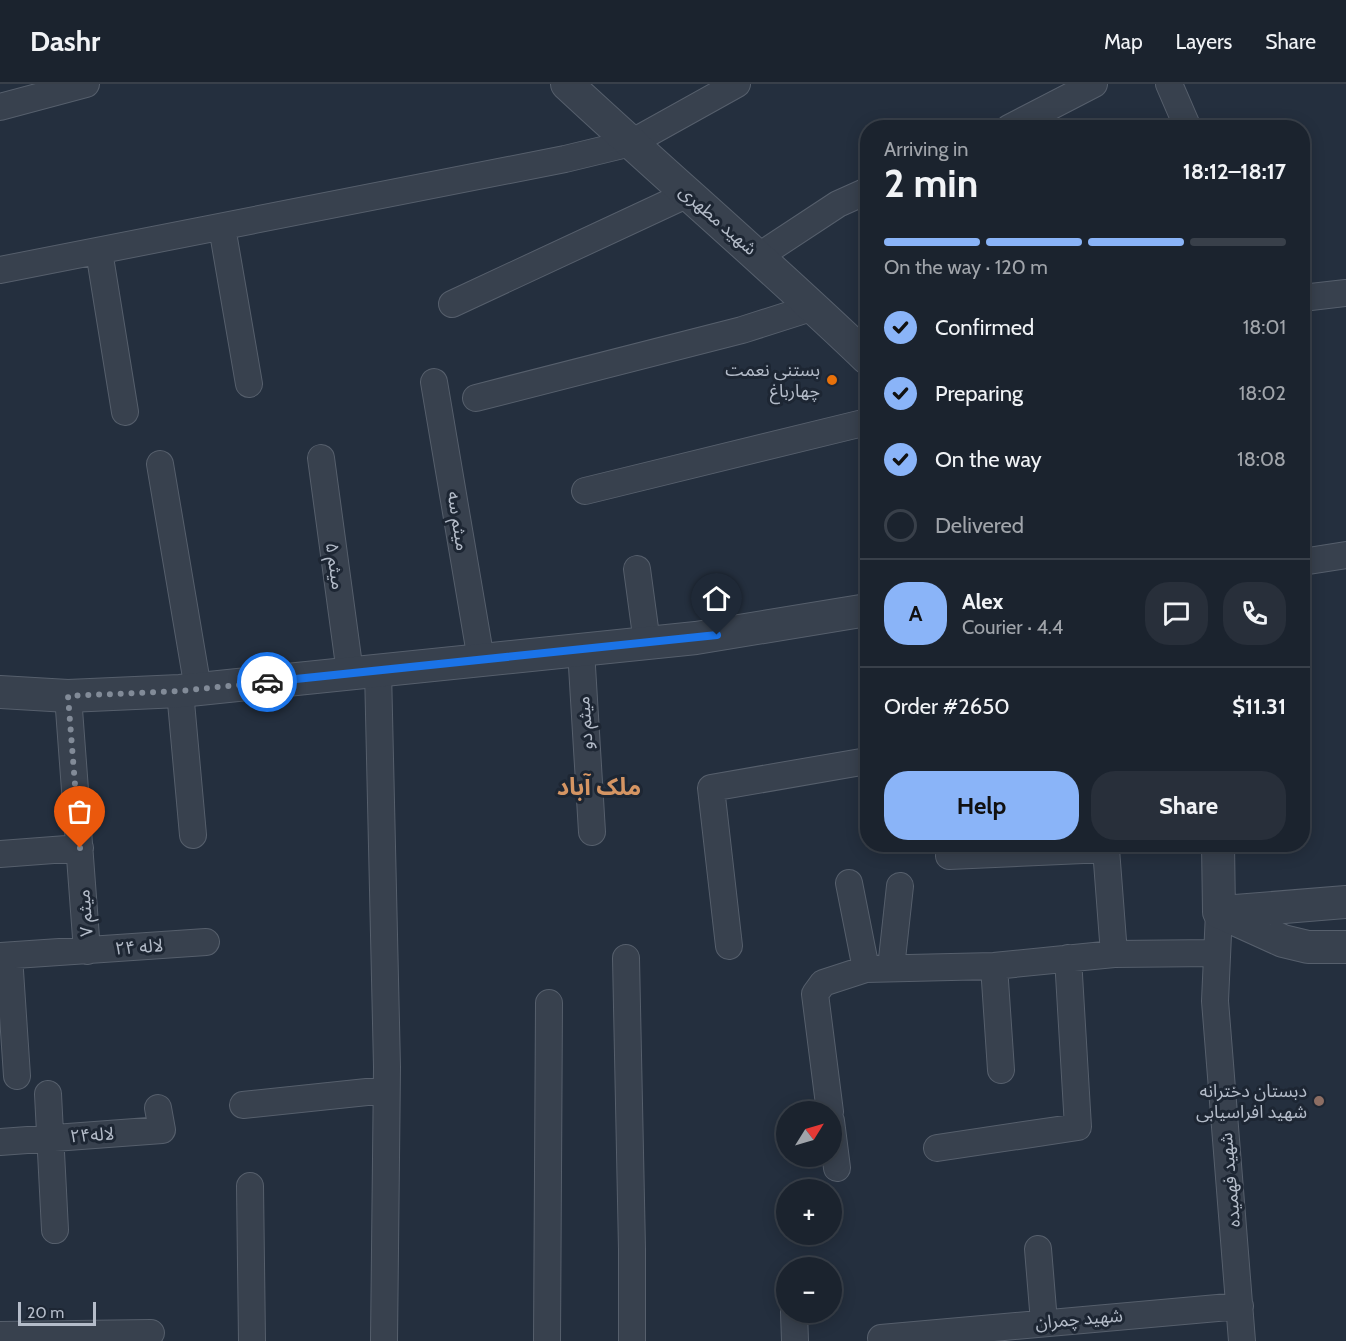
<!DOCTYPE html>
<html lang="en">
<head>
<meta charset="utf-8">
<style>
	body { margin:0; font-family:Cabin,"Noto Sans Arabic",sans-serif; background:#282f3a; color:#f1f3f6; height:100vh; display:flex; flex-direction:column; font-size:22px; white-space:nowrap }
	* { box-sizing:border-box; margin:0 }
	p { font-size:20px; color:#a0a4aa }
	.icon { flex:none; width:33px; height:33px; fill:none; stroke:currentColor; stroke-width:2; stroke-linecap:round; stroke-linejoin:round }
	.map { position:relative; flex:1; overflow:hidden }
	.details { position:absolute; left:860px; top:36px; width:450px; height:732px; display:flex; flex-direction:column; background:#1b232e; border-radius:24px; box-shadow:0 3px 15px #0003,0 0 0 2px #39404a }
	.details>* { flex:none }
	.needle { width:39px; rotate:53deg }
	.buttons { position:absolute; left:776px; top:1017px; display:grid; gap:12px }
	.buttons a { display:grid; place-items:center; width:66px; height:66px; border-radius:50%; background:#1b232e; box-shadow:0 3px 15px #0003,0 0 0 2px #39404a; font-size:30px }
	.scale { position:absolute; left:18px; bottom:15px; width:78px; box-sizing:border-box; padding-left:6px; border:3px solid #b4bcc9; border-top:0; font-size:16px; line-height:21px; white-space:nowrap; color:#b4bcc9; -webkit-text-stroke:4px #1d2633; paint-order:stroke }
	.pin { position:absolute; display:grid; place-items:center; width:51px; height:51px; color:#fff; margin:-62px -26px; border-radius:50% 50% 50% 0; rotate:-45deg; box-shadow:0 0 6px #0007 }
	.pin .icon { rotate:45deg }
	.courier { position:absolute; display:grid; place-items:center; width:60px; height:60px; margin:-30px; border:4px solid #1a73e8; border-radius:50%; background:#fff; color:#222; box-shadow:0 2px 8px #0007 }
	.head em { font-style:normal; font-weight:800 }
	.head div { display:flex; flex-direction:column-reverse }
	.head { display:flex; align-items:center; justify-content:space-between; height:102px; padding:0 24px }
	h1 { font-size:39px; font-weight:800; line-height:45px }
	.bar { display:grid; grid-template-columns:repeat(4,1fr); gap:9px 6px; align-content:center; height:72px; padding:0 24px }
	.bar i { height:8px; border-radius:4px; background:#39404a }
	.bar .active { background:#8ab4f8 }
	.bar p { grid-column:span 4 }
	.line { display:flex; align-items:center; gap:15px; padding:0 24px; border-top:2px solid #39404a }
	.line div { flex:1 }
	.round { display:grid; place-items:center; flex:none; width:63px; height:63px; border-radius:24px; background:#282f3a }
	ol { padding:0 24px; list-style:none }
	li { display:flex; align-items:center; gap:18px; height:66px }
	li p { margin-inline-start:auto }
	li .icon { padding:6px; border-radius:50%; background:#8ab4f8; color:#111; stroke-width:4 }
	li:last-child { color:#a0a4aa }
	li i { width:33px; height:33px; border:3px solid #39404a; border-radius:50% }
	.action { display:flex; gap:12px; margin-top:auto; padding:12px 24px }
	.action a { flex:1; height:69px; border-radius:24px; background:#8ab4f8; color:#111; font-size:24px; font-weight:800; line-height:69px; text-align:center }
	.action a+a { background:#282f3a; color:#f1f3f6 }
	header { display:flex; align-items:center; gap:36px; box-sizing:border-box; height:84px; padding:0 30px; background:#1b232e; border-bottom:2px solid #39404a }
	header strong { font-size:28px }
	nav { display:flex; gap:33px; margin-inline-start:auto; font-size:21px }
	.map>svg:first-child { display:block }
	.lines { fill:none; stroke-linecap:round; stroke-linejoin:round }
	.minor-casing { stroke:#565f6c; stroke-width:28 }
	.tertiary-casing { stroke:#565f6c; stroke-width:34 }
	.minor { stroke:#38414e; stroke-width:26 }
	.tertiary { stroke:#38414e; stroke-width:32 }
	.done { stroke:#828b98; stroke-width:6; stroke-dasharray:0 10.8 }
	.route { stroke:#1a73e8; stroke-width:8 }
	.food-dot { fill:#e8710a; stroke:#1d2633; stroke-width:2 }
	.education-dot { fill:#8d6e63; stroke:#1d2633; stroke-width:2 }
	.labels { text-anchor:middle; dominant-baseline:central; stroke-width:6; stroke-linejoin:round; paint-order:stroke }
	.street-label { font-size:18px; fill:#b4bcc9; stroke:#1d2633 }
	.poi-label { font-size:18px; fill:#b4bcc9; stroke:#1d2633; text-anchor:end }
	.district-label { font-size:24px; font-weight:bold; fill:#d59563; stroke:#1d2633 }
</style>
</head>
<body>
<header>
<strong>Dashr</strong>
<nav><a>Map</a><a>Layers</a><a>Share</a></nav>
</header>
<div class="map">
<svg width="1346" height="1257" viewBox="0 0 1346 1257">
	<rect width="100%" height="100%" fill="#242f3e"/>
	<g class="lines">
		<!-- minor casing -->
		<g class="minor-casing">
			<path id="minor" d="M1169,0l19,44
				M0,23l86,-23
				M1009,44l85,-44
				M222,143l27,157
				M99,167l26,161
				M759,172l79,-52 29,-13
				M0,186l565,-111 66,-16 106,-59
				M1302,214l44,-5
				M452,220l236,-110
				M434,298l47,278
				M476,314l266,-68 72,-23
				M321,374l29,215
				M160,380l38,225
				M585,407l282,-69
				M1302,478l44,-7
				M637,485l10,74
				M581,566l11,182
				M378,586l9,397 -3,274
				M180,607l13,144
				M68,612l19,255
				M0,770l80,-6
				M949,772l157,-7 8,105
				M849,799l17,86
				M1219,828l-4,89 27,340
				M729,862l-18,-158 156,-27
				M0,872l206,-14
				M9,872l8,120
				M626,874l6,291v92
				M994,882l7,104
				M891,884l9,-82
				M48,1010l7,136
				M243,1021l143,-15
				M830,1028l-15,-118 8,-11 43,-14 128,-3 120,-12 102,-1
				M831,1037l6,47
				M0,1058l162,-12 -4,-22
				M937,1064l141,-21 -10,-169
				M250,1102l2,155
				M1038,1165l6,73
				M794,1228l1,29
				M0,1251l151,-2
				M881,1254l359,-32
				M547,1257l2,-338"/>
		</g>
		<!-- tertiary casing -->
		<g class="tertiary-casing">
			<path id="tertiary" d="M567,0c99,92 202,180 300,274
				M0,608l68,4 112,-5 516,-53 171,-28
				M1218,760l1,68
				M1219,828l64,29 25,6h38
				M1223,828l123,-10"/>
		</g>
		<!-- minor -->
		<use href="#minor" class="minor"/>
		<!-- tertiary -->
		<use href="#tertiary" class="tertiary"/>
	</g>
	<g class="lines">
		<!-- done -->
		<path class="done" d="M80,764l-12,-152 112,-5 87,-9"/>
		<!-- route -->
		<path class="route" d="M267,598l450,-47"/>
	</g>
	<!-- markers -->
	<circle class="food-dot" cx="832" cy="296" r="6"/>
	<circle class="education-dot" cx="1319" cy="1017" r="6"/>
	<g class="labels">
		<!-- street labels -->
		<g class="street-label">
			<text transform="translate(718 136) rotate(41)">شهید مطهری</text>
			<text transform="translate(458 437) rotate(81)">میثم سه</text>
			<text transform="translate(335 482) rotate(82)">میثم ۵</text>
			<text transform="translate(585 639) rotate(-94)">میثم دو</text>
			<text transform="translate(85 829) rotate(-94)">میثم ۷</text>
			<text transform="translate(139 863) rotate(-4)">لاله ۲۴</text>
			<text transform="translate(92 1051) rotate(-4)">لاله۲۴</text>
			<text transform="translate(1230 1096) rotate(-95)">شهید فهمیده</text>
			<text transform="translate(1079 1235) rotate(-5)">شهید چمران</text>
		</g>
		<!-- poi labels -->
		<g class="poi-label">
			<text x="820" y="286">بستنی نعمت<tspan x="820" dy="21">چهارباغ</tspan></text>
			<text x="1307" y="1007">دبستان دخترانه<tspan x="1307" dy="21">شهید افراسیابی</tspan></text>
		</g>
		<!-- district labels -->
		<g class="district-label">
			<text x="599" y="702">ملک آباد</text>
		</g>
	</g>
</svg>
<div class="buttons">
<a><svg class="needle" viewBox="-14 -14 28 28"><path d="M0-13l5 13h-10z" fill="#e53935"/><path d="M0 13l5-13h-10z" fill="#a0a4aa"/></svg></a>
<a>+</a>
<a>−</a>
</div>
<div class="scale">20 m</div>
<div class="pin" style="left:80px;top:764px;background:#ea580c"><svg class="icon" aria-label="bag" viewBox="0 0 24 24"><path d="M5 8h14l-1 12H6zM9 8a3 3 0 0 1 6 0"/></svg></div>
<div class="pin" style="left:717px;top:551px;background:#1f2937"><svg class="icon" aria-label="home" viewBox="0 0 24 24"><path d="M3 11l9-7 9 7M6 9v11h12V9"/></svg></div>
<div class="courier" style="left:267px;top:598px"><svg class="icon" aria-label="car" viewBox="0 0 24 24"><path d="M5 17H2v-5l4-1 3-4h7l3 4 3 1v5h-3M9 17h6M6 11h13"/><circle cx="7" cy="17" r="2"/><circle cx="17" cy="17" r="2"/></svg></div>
<section class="details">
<div class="head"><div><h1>2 min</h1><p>Arriving in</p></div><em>18:12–18:17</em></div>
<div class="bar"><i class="active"></i><i class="active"></i><i class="active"></i><i></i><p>On the way · 120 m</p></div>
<ol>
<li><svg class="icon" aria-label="check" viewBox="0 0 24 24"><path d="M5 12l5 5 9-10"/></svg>Confirmed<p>18:01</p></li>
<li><svg class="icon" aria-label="check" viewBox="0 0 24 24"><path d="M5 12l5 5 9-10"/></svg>Preparing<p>18:02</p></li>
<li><svg class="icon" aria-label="check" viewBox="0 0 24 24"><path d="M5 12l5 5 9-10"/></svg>On the way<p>18:08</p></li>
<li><i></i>Delivered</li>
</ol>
<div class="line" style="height:108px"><b class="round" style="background:#8ab4f8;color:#111">A</b><div><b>Alex</b><p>Courier · 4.4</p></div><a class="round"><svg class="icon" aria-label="chat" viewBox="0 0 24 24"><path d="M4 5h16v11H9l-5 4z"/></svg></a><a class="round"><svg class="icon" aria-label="phone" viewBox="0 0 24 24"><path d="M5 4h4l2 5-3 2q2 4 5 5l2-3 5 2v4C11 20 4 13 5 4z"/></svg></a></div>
<div class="line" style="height:78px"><div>Order #2650</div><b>$11.31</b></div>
<div class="action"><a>Help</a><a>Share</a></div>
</section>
</div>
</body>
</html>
